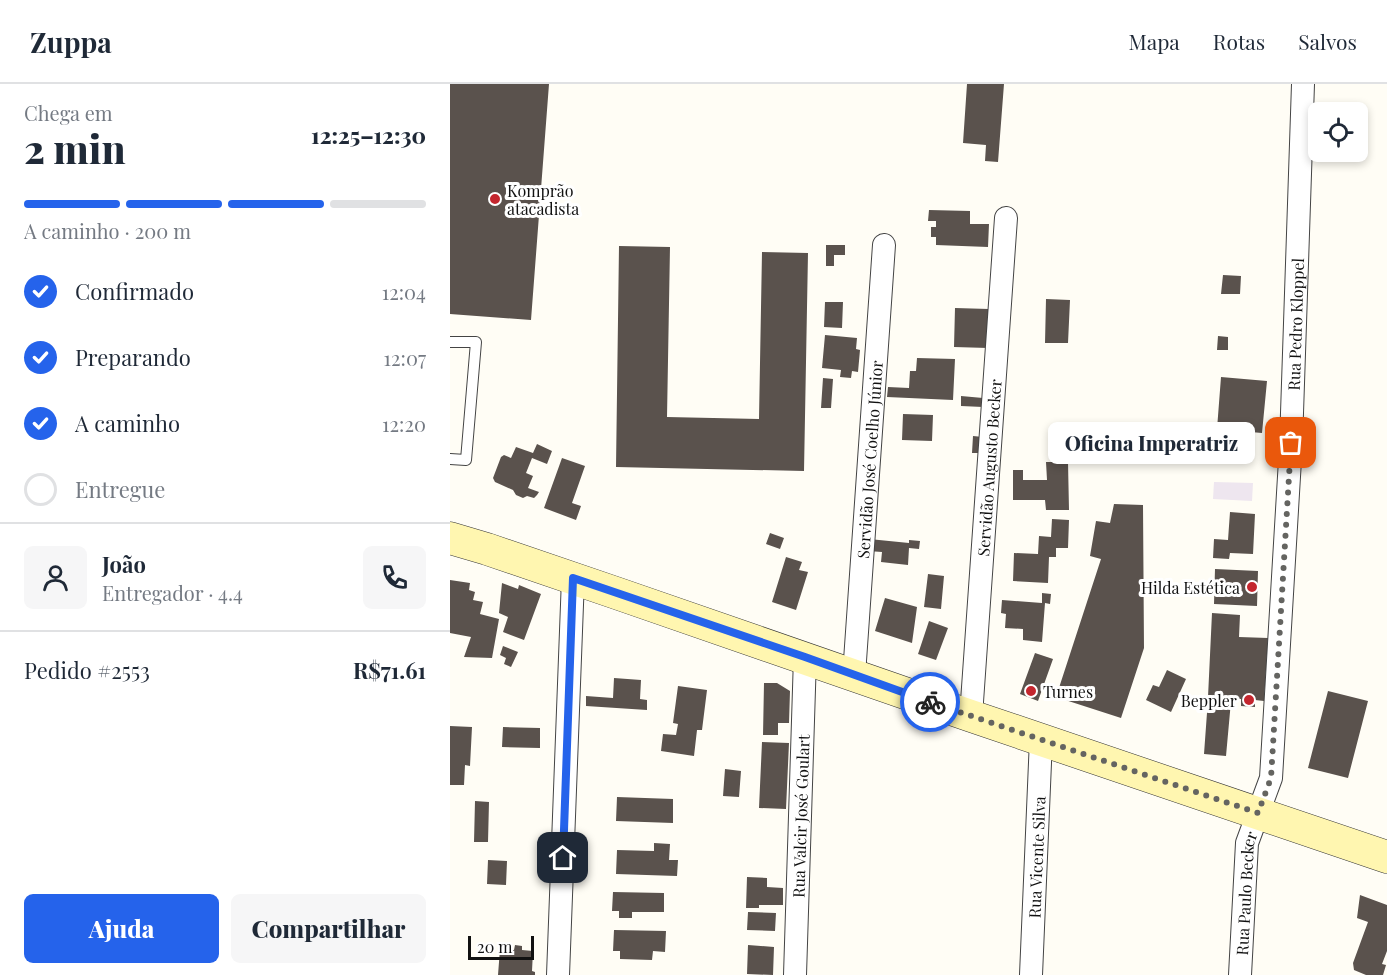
<!DOCTYPE html>
<html lang="pt">
<head>
<meta charset="utf-8">
<style>
	body { margin:0; font-family:"Playfair Display",serif; background:#f6f6f7; color:#1f2937; height:100vh; display:flex; flex-direction:column; font-size:22px; white-space:nowrap }
	* { box-sizing:border-box; margin:0 }
	p { font-size:20px; color:#747a83 }
	.icon { flex:none; width:33px; height:33px; fill:none; stroke:currentColor; stroke-width:2; stroke-linecap:round; stroke-linejoin:round }
	.map { position:relative; flex:1; overflow:hidden }
	.sheet { display:flex; flex-direction:column; background:#fff; width:450px }
	.sheet>* { flex:none }
	.tools { position:absolute; left:858px; top:18px; display:grid; gap:12px }
	.tools a { display:grid; place-items:center; width:60px; height:60px; border-radius:9px; background:#fff; box-shadow:0 3px 9px #0003; font-size:30px }
	.scale { position:absolute; left:18px; bottom:15px; width:66px; box-sizing:border-box; padding-left:6px; border:3px solid #111; border-top:0; font-size:16px; line-height:21px; white-space:nowrap; color:#111; -webkit-text-stroke:4px #fff; paint-order:stroke }
	.pin { position:absolute; display:grid; place-items:center; width:51px; height:51px; color:#fff; margin:-26px; border-radius:12px; box-shadow:0 3px 9px #0006 }
	.courier { position:absolute; display:grid; place-items:center; width:60px; height:60px; margin:-30px; border:4px solid #2563eb; border-radius:50%; background:#fff; color:#222; box-shadow:0 2px 8px #0007 }
	.bubble { position:absolute; height:42px; border-radius:9px; background:#fff; box-shadow:0 3px 9px #0003; font-size:20px; font-weight:800; line-height:42px; text-align:center }
	.head em { font-style:normal; font-weight:800 }
	.head div { display:flex; flex-direction:column-reverse }
	.head { display:flex; align-items:center; justify-content:space-between; height:102px; padding:0 24px }
	h1 { font-size:39px; font-weight:800; line-height:45px }
	.bar { display:grid; grid-template-columns:repeat(4,1fr); gap:9px 6px; align-content:center; height:72px; padding:0 24px }
	.bar i { height:8px; border-radius:4px; background:#e0e1e3 }
	.bar .selected { background:#2563eb }
	.bar p { grid-column:span 4 }
	.line { display:flex; align-items:center; gap:15px; padding:0 24px; border-top:2px solid #e0e1e3 }
	.line div { flex:1 }
	.round { display:grid; place-items:center; flex:none; width:63px; height:63px; border-radius:9px; background:#f6f6f7 }
	ol { padding:0 24px; list-style:none }
	li { display:flex; align-items:center; gap:18px; height:66px }
	li p { margin-inline-start:auto }
	li .icon { padding:6px; border-radius:50%; background:#2563eb; color:#fff; stroke-width:4 }
	li:last-child { color:#747a83 }
	li i { width:33px; height:33px; border:3px solid #e0e1e3; border-radius:50% }
	.primary-button { display:flex; gap:12px; margin-top:auto; padding:12px 24px }
	.primary-button a { flex:1; height:69px; border-radius:9px; background:#2563eb; color:#fff; font-size:24px; font-weight:800; line-height:69px; text-align:center }
	.primary-button a+a { background:#f6f6f7; color:#1f2937 }
	header { display:flex; align-items:center; gap:36px; box-sizing:border-box; height:84px; padding:0 30px; background:#fff; border-bottom:2px solid #e0e1e3 }
	header strong { font-size:28px }
	nav { display:flex; gap:33px; margin-inline-start:auto; font-size:21px }
	main { display:flex; flex:1; min-height:0 }
	.map>svg:first-child { display:block }
	.industrial { fill:#eee6ef }
	.building { fill:#5a524d }
	.lines { fill:none; stroke-linecap:round; stroke-linejoin:round }
	.service-casing { stroke:#444; stroke-width:12 }
	.minor-casing { stroke:#444; stroke-width:24 }
	.secondary-casing { stroke:#333; stroke-width:33 }
	.service { stroke:#fff; stroke-width:10 }
	.minor { stroke:#fff; stroke-width:22 }
	.secondary { stroke:#fff6b0; stroke-width:32 }
	.done { stroke:#646461; stroke-width:6; stroke-dasharray:0 10.8 }
	.route { stroke:#2563eb; stroke-width:8 }
	.poi-dot { fill:#c4262e; stroke:#fff; stroke-width:2 }
	.labels { text-anchor:middle; dominant-baseline:central; stroke-width:6; stroke-linejoin:round; paint-order:stroke }
	.poi-label { font-size:16px; fill:#111; stroke:#fff; text-anchor:start }
	.street-label { font-size:16px; fill:#111; stroke:#fff }
</style>
</head>
<body>
<header>
<strong>Zuppa</strong>
<nav><a>Mapa</a><a>Rotas</a><a>Salvos</a></nav>
</header>
<main>
<section class="sheet">
<div class="head"><div><h1>2 min</h1><p>Chega em</p></div><em>12:25–12:30</em></div>
<div class="bar"><i class="selected"></i><i class="selected"></i><i class="selected"></i><i></i><p>A caminho · 200 m</p></div>
<ol>
<li><svg class="icon" aria-label="check" viewBox="0 0 24 24"><path d="M5 12l5 5 9-10"/></svg>Confirmado<p>12:04</p></li>
<li><svg class="icon" aria-label="check" viewBox="0 0 24 24"><path d="M5 12l5 5 9-10"/></svg>Preparando<p>12:07</p></li>
<li><svg class="icon" aria-label="check" viewBox="0 0 24 24"><path d="M5 12l5 5 9-10"/></svg>A caminho<p>12:20</p></li>
<li><i></i>Entregue</li>
</ol>
<div class="line" style="height:108px"><a class="round"><svg class="icon" aria-label="person" viewBox="0 0 24 24"><circle cx="12" cy="8" r="4"/><path d="M4 21q1-7 8-7t8 7"/></svg></a><div><b>João</b><p>Entregador · 4.4</p></div><a class="round"><svg class="icon" aria-label="phone" viewBox="0 0 24 24"><path d="M5 4h4l2 5-3 2q2 4 5 5l2-3 5 2v4C11 20 4 13 5 4z"/></svg></a></div>
<div class="line" style="height:78px"><div>Pedido #2553</div><b>R$71.61</b></div>
<div class="primary-button"><a>Ajuda</a><a>Compartilhar</a></div>
</section>
<div class="map">
<svg width="937" height="891" viewBox="0 0 937 891">
	<rect width="100%" height="100%" fill="#fffdf5"/>
	<!-- industrial -->
	<path class="industrial" d="M764,398l39,1 -1,18 -39,-2z"/>
	<!-- building -->
	<path class="building" d="M0,0h99l-18,236 -81,-6z
		M517,0h37l-6,78 -13,-1 1,-16 -23,-2z
		M479,126l41,1v13h19l-1,23 -52,-2v-8h-5v-10h5v-6h-8z
		M376,161h19v10h-11v11h-8z
		M169,162l51,1 -3,170 92,2 3,-167 46,1 -4,218 -188,-4z
		M773,191l18,1 -1,18h-19z
		M596,215l24,1 -2,43h-23z
		M375,218h18l-1,26 -18,-1z
		M505,224l34,1 -1,39 -34,-1z
		M375,251l32,3 -1,11 4,1 -2,22 -6,-1 -1,7 -11,-1 1,-7 -19,-2z
		M768,252l10,1v13h-11z
		M467,274l38,1 -2,41 -66,-3 1,-10 21,1 1,-17h6z
		M771,293l46,4 -5,52 -45,-4z
		M373,294l10,1 -2,29h-10z
		M511,312l22,2v9l-22,-1z
		M453,330l30,1 -1,26 -30,-1z
		M523,352l10,1 -1,16h-10z
		M87,360l15,7 -5,13 -15,-6 -6,15 7,3 -5,12 11,4 -2,3 -3,3 -7,-2 -4,2 -7,-3 -3,-5 -18,-8 -2,-4 8,-21 3,-2 7,3 5,-11 17,6z
		M112,374l23,8 -13,37 9,3 -5,14 -32,-12z
		M596,378h22l1,48h-23l-1,-10h-32v-30h10v10h24z
		M664,420l29,1 1,143 -23,70 -65,-21 45,-138 -11,-3 6,-35 14,2z
		M780,428l25,2 -2,40 -23,-1 -1,6 -16,-1 1,-19 14,1z
		M602,435l17,1 -1,28h-12v9h-7l-1,26 -35,-2 1,-28 24,1 1,-18 12,1z
		M320,449l14,5 -4,11 -14,-5z
		M419,455l40,4v-3l11,1 -1,8 -10,-1 -1,17 -27,-3 1,-10 -14,-1z
		M336,473l16,5 -3,8 9,2 -12,38 -24,-8z
		M765,485l43,2 -1,35 -43,-2z
		M478,490l16,2 -3,33 -17,-2z
		M0,496l20,3 -1,7 6,2 -2,8 10,2 -3,12 19,5 -7,39 -28,-1 7,-20 -21,-4z
		M52,499l16,6 1,-4 22,9 -17,46 -21,-8 5,-15 -9,-4z
		M592,509l9,1 -1,10 -5,-1 -3,39 -19,-2v-11l-18,-1 1,-14 -5,-1 1,-13 40,3z
		M435,514l32,9 -5,36 -37,-12z
		M762,529l28,2 -1,22 29,1 -4,63 -9,-1v7l-14,-1v-7l-33,-2z
		M479,537l19,7 -12,32 -18,-6z
		M53,562l15,6 -7,15 -7,-3 2,-6 -6,-3z
		M585,569l18,6 -15,42 -18,-7z
		M717,586l19,9 -15,33 -25,-12 7,-15 6,2z
		M164,594l27,2 -1,19 7,1v10l-61,-4v-10l27,2z
		M314,599h13l13,8 -1,32h-11v12h-15z
		M228,602l29,4 -5,40h-5l-3,26 -33,-5 2,-17 13,1 2,-11 -5,-1z
		M878,607l40,10 -20,77 -40,-10z
		M758,615l23,2 -5,55 -22,-2z
		M0,642l22,1 -2,39 -5,-1 -1,20h-14z
		M53,643l37,1v20l-38,-1z
		M312,658l27,1 -3,66 -27,-1z
		M275,685l16,2 -2,26 -16,-1z
		M167,713l56,2v24l-57,-2z
		M25,717l14,1 -1,40h-14z
		M204,759l16,1 -1,16h9l-1,16 -61,-2 1,-24 37,1z
		M38,776l19,1 -1,24 -19,-1z
		M297,793l20,1v9l16,1v17h-24v3h-13z
		M163,808l51,1v19h-32v6h-13v-7h-7z
		M910,811l27,10v46l-5,13 4,1 -3,10h-17l-12,-5 -1,-7 15,-41 -11,-4z
		M298,828l28,1 -1,18 -28,-1z
		M164,846l52,1 -1,21 -12,-1 -1,9 -32,-1v-8h-7z
		M65,861l7,1v4l11,1 -1,20 3,1v3h-37l2,-26 14,1z
		M298,861l26,2 -1,28 -26,-1z"/>
	<g class="lines">
		<!-- service casing -->
		<g class="service-casing">
			<path id="service" d="M0,258h26l-10,118 -16,-1"/>
		</g>
		<!-- minor casing -->
		<g class="minor-casing">
			<g id="minor">
				<path id="s1" d="M404,591l30,-430"/>
				<path id="s2" d="M521,632l35,-498"/>
				<path d="M108,891l15,-397"/>
				<path id="s3" d="M345,891l10,-318"/>
				<path id="s4" d="M581,891l10,-236"/>
				<path id="s5" d="M790,891l7,-132 24,-65 20,-335 12,-359"/>
			</g>
		</g>
		<!-- secondary casing -->
		<g class="secondary-casing">
			<path id="secondary" d="M0,454l37,11 129,44 355,123 416,141"/>
		</g>
		<!-- service -->
		<use href="#service" class="service"/>
		<!-- minor -->
		<use href="#minor" class="minor"/>
		<!-- secondary -->
		<use href="#secondary" class="secondary"/>
	</g>
	<g class="lines">
		<!-- done -->
		<path class="done" d="M480,618l328,111 13,-35 20,-335"/>
		<!-- route -->
		<path class="route" d="M113,774l10,-280 232,79 125,45"/>
	</g>
	<!-- markers -->
	<g class="poi-dot">
		<circle cx="45" cy="115" r="6"/>
		<circle cx="802" cy="503" r="6"/>
		<circle cx="581" cy="607" r="6"/>
		<circle cx="799" cy="616" r="6"/>
	</g>
	<g class="labels">
		<!-- poi labels -->
		<g class="poi-label">
			<text x="57" y="106">Komprão<tspan x="57" dy="18">atacadista</tspan></text>
			<text x="790" y="503" text-anchor="end">Hilda Estética</text>
			<text x="593" y="607">Turnes</text>
			<text x="787" y="616" text-anchor="end">Beppler</text>
		</g>
		<!-- street labels -->
		<g class="street-label">
			<text stroke="none"><textPath href="#s5" startOffset="656">Rua Pedro Kloppel</textPath></text>
			<text stroke="none"><textPath href="#s1" startOffset="216">Servidão José Coelho Júnior</textPath></text>
			<text stroke="none"><textPath href="#s2" startOffset="249">Servidão Augusto Becker</textPath></text>
			<text stroke="none"><textPath href="#s3" startOffset="159">Rua Valcir José Goulart</textPath></text>
			<text stroke="none"><textPath href="#s4" startOffset="118">Rua Vicente Silva</textPath></text>
			<text stroke="none"><textPath href="#s5" startOffset="82">Rua Paulo Becker</textPath></text>
		</g>
	</g>
</svg>
<div class="tools">
<a><svg class="icon" aria-label="locate" viewBox="0 0 24 24"><circle cx="12" cy="12" r="6"/><path d="M12 2v4M12 18v4M2 12h4M18 12h4"/></svg></a>
</div>
<div class="scale">20 m</div>
<div class="pin" style="left:841px;top:359px;background:#ea580c"><svg class="icon" aria-label="bag" viewBox="0 0 24 24"><path d="M5 8h14l-1 12H6zM9 8a3 3 0 0 1 6 0"/></svg></div>
<div class="pin" style="left:113px;top:774px;background:#1f2937"><svg class="icon" aria-label="home" viewBox="0 0 24 24"><path d="M3 11l9-7 9 7M6 9v11h12V9"/></svg></div>
<div class="courier" style="left:480px;top:618px"><svg class="icon" aria-label="bike" viewBox="0 0 24 24"><circle cx="6" cy="16" r="4"/><circle cx="18" cy="16" r="4"/><path d="M6 16l4-8h5l3 8M10 8l3 8H6M13 5h3"/></svg></div>
<div class="bubble" style="left:598px;top:338px;width:207px">Oficina Imperatriz</div>
</div>
</main>
</body>
</html>
